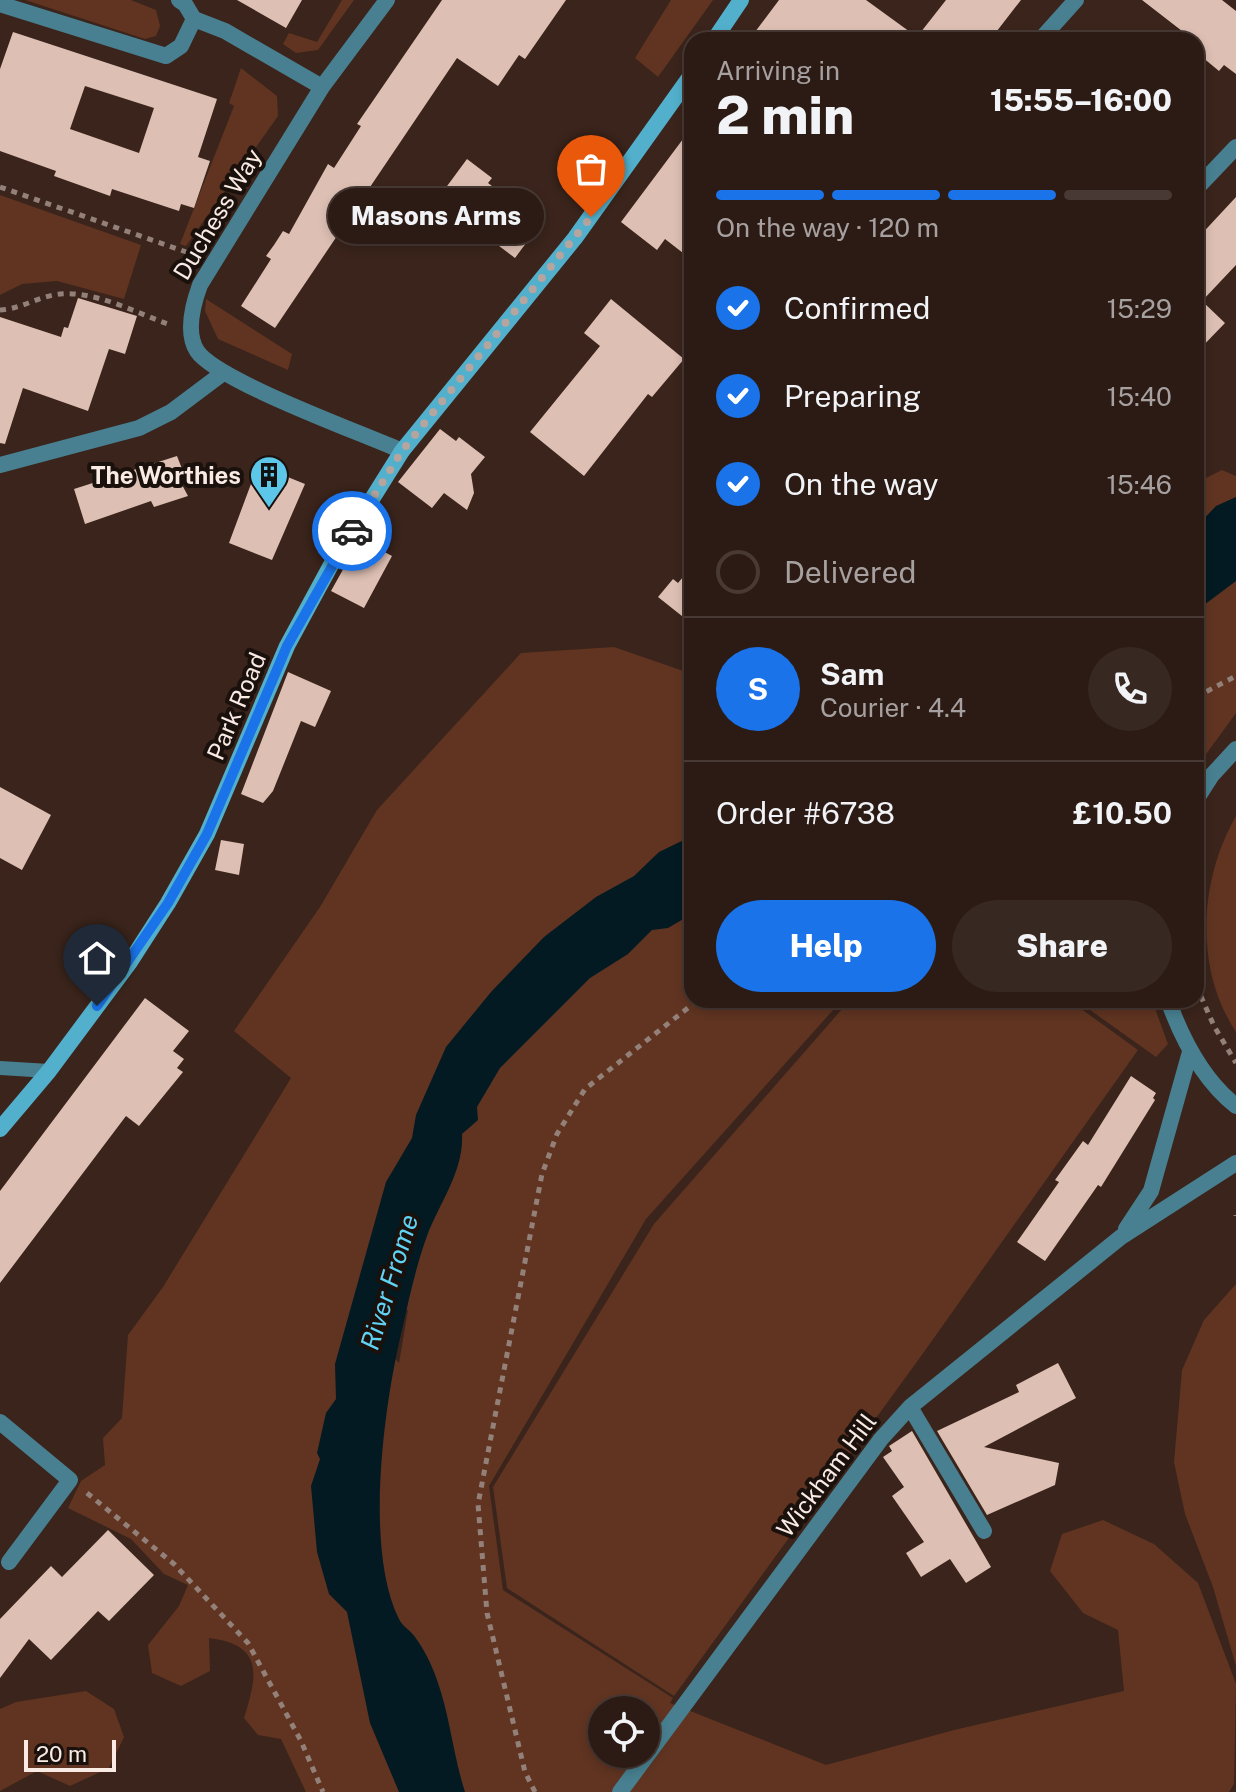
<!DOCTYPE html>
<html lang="en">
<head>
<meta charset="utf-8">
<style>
	body { margin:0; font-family:"Public Sans",sans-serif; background:#382822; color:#f1f3f6; height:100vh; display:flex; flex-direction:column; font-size:30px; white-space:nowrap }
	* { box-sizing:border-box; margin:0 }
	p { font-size:26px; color:#a6a1a0 }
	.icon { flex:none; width:44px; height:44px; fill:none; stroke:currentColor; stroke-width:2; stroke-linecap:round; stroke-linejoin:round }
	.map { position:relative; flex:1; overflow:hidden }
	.panel { position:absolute; left:684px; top:32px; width:520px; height:976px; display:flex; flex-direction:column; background:#2c1b14; border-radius:24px; box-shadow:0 4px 12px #0003,0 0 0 2px #483934 }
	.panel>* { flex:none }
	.controls { position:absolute; left:588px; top:1696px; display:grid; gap:16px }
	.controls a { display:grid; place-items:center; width:72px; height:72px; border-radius:50%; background:#2c1b14; box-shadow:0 4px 12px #0003,0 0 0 2px #483934; font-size:40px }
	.scale { position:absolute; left:24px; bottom:20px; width:92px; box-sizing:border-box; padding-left:8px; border:4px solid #f9eae4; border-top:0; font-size:22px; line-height:28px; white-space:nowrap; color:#f9eae4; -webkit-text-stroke:6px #1a100c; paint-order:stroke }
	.pin { position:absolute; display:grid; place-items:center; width:68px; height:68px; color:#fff; margin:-82px -34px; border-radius:50% 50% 50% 0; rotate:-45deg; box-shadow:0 0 8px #0007 }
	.pin .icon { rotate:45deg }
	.courier { position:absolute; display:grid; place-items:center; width:80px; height:80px; margin:-40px; border:6px solid #1a73e8; border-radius:50%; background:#fff; color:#222; box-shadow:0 2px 10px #0007 }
	.bubble { position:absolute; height:56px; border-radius:28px; background:#2c1b14; box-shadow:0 4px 12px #0003,0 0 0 2px #483934; font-size:26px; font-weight:800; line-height:56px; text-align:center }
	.summary em { font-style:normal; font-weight:800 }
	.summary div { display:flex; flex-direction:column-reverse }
	.summary { display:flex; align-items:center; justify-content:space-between; height:136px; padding:0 32px }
	h1 { font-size:52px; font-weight:800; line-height:60px }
	.bar { display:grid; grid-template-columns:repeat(4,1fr); gap:12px 8px; align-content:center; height:96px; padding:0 32px }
	.bar i { height:10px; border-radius:6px; background:#483934 }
	.bar .on { background:#1a73e8 }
	.bar p { grid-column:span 4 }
	.line { display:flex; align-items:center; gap:20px; padding:0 32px; border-top:2px solid #483934 }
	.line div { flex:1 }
	.round { display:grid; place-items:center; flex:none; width:84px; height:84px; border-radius:42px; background:#382822 }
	ol { padding:0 32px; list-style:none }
	li { display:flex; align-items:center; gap:24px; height:88px }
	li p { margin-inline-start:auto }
	li .icon { padding:8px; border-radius:50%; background:#1a73e8; color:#fff; stroke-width:4 }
	li:last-child { color:#a6a1a0 }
	li i { width:44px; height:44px; border:4px solid #483934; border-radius:50% }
	.primary-button { display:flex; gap:16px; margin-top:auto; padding:16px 32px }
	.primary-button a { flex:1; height:92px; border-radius:48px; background:#1a73e8; color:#fff; font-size:32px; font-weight:800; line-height:92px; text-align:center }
	.primary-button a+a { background:#382822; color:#f1f3f6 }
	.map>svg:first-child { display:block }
	.green { fill:#603421; fill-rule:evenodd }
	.water { fill:#031a22 }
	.building { fill:#ddbfb3; fill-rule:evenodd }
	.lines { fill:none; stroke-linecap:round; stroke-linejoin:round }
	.path { stroke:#938078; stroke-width:5; stroke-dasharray:6 6; stroke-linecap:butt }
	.service { stroke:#488091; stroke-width:14 }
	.minor { stroke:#488091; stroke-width:16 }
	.secondary { stroke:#52b0cd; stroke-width:16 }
	.done { stroke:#b6a59e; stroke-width:8; stroke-dasharray:0 14.4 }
	.route { stroke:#1a73e8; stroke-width:10 }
	.labels { text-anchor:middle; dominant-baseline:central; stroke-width:8; stroke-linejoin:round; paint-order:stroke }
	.street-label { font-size:24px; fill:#f9eae4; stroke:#1a100c }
	.poi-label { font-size:24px; font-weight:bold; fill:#f9eae4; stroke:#1a100c; text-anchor:end }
	.water-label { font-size:26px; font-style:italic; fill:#60d2f4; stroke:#1a100c }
</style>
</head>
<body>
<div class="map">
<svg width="1236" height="1792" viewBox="0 0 1236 1792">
	<rect width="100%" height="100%" fill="#3a241b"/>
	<!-- green -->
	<path class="green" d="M25,0h106l25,10 4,16 -4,10 -11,3z
		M342,0h12l-36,50 -22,3 -13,-9 6,-11 28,9z
		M671,0h42l-55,77 -23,-19z
		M241,68l36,28 1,20 -92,130 -6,-2 54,-138 -5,-3z
		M0,195l141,50 -17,54 -67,-18 -35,3 -22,11z
		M206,299l86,55 -4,16 -70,-31 -13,-28z
		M1222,470l14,6v237l-40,55v-285z
		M614,647l78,27v326h150l-196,219 -157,267 14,104 170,108 -3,5 156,62 128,-35 170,-39 -6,-61 -35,-17 -33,-42 12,-37 41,-14 51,24 44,39 38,101 -2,100 -5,8h-923l-25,-53 -23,-4 -14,-17c13,-42 21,-73 -35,-80l1,33 -29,15 -29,-13 -4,-28 31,-39 9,-21 -24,-11 -33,-35 -63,-31 13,-27 24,-16 -2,-27 19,-20 6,-83 35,-48 128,-209 -57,-47 86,-124 57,-97 144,-157zM407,1310h1l-9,53 -24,-26zM602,1710h44v44h-44z
		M1236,816v216c-42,-63 -37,-152 0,-216z
		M850,1000h219l69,50 -214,302 -250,344 -167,-108 -14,-101 161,-263z
		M1076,1000h76l16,44 -12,13z
		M1236,1284v382l-23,-79 -28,-73 -11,-52 8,-92 22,-50z
		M86,1691l28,18 10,28 -15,31 -39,18 -33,-15 -37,20v-82l16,-7z"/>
	<!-- water -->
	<path class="water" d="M1236,497v84l-40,30v-84l20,-21z
		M692,836v78l-24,14 -16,2 -24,24 -38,24 -90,90 -23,39 1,13 -16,14c2,37 -22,68 -35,102 -11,30 -18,63 -25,94 -18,74 -38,219 -3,289 3,7 11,11 16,18 9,12 17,28 22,43 13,36 16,75 28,112h-66l-29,-69 -23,-111 -18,-18 -12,-42 -6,-66 9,-27 -3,-6 9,-40 10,-14 -1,-35 51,-182 26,-44 4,-23 30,-68 45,-55 53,-55 52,-40 38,-21 25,-24z"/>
	<!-- building -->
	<path class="building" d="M237,0h65l-16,28z
		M442,0h124l-41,59 -6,-4 -21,31 -41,-28 -182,270 -34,-22 30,-47 -5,-3 8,-11 9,-14 6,3 39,-70 6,4 27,-42 -4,-2z
		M779,0h87l51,37 29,-37h75l-31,40h-241z
		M1142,0h80l14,11v63l-12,-9 -5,6 -23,-19v-12h-14l-3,-2 3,-7z
		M13,32l204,67 -19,58 12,4 -16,47 -13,-4 -2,7 -67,-22 -2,7 -56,-20 2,-5 -56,-20v-82zM85,86l69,22 -15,45 -69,-24z
		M692,127v133l-27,-21 -8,11 -36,-28z
		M467,159l25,19 -4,5 53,40 -26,35 -53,-40 -12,16 -25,-18z
		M1236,197v68l-34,36 23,22 -29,30v-113z
		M78,298l59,18 -12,38 -16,-5 -21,62 -65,-23 -18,56 -5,-1v-126l61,20 3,-10 4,1z
		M611,299l73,60 -32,38 -4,-3 -64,82 -54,-44 70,-86 -16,-13z
		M440,429l16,12 3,-4 26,20 -14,17 3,19 -7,17 -23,-17 -12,15 -34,-26z
		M177,456l9,23 -6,2 8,15 -34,11 -3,-6 -66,23 -11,-35z
		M258,465l47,19 -33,76 -43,-17z
		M360,539l32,17 -28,52 -33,-17z
		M692,566v58l-34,-27 15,-18 5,4z
		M288,672l43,19 -16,36 -14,-6 -28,70 -10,12 -22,-9z
		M0,787l51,28 -29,55 -22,-12z
		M221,840l23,4 -5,31 -24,-5z
		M145,998l44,33 -16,20 11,8 -7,9 6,4 -44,54 -13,-10 -126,167v-92z
		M1131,1076l25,17 -3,5 2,2 -54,87 -3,-2 -53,76 -28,-19 42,-60 -4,-2 28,-39 5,4z
		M1058,1363l18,35 -92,49 75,16 -4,22 -68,30 -50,-84 82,-39 -3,-7z
		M912,1431l79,136 -25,16 -16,-24 -29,18 -15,-24 18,-11 -32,-46 12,-9 -21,-30 9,-6 -3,-5z
		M108,1530l46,45 -45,46 -11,-10 -47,49 -22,-21 -29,39v-59l51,-53 11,11z"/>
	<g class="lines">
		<!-- path -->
		<path class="path" d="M0,187l192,67
			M0,310c21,-1 39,-14 60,-16 36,-3 74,18 108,30
			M1196,697l40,-21
			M1196,878l3,-17
			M1196,985l18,41 22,37
			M1236,1215v1
			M87,1493l87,71 74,79 53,98 22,51
			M535,1792l-10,-20 -38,-159 -9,-109 64,-330 15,-40 28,-45 113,-89"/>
		<!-- service -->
		<path class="service" d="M0,1068l49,3"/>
		<!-- minor -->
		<path class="minor" d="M179,0l6,4 9,15 31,12 97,56
			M387,0l-65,87 -122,198c-7,19 -15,47 -3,66 20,30 165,82 205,100
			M0,4l166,52 15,-10 13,-27
			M1040,40l36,-40
			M1196,189l40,-42
			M0,465l139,-37 32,-16 52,-39
			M1196,800l16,-25 24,-26
			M1168,1000c14,39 35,80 68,106
			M1126,1229l25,-38 39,-139
			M910,1407l74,124
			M0,1422l70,58 -61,82
			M620,1792l261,-353 29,-32 211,-170 115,-74"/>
		<!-- secondary -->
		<path class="secondary" d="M714,40l27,-40
			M0,1129l49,-58 81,-109 38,-59 39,-69 80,-188 45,-83 70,-112 173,-213 117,-164"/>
	</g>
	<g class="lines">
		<!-- done -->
		<path class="done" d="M352,531l50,-80 189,-234"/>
		<!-- route -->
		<path class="route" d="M97,1006l71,-103 39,-69 80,-188 65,-115"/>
	</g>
	<!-- icons -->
	<defs>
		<g id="building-pin" transform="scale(2)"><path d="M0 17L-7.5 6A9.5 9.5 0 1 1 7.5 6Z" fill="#5cc7e8" stroke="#1a100c"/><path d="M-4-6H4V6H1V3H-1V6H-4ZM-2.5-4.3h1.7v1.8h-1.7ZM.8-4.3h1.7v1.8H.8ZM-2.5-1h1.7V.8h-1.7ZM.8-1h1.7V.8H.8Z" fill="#111"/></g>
	</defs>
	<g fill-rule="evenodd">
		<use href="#building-pin" x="269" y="475"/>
	</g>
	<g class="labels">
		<!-- street labels -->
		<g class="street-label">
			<text transform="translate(217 214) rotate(-59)">Duchess Way</text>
			<text transform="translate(236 706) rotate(-67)">Park Road</text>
			<text transform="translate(826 1475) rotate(-53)">Wickham Hill</text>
		</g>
		<!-- poi labels -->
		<g class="poi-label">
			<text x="241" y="475">The Worthies</text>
		</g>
		<!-- water labels -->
		<g class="water-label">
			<text transform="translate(389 1282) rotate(-73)">River Frome</text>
		</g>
	</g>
</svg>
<div class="controls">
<a><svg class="icon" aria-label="locate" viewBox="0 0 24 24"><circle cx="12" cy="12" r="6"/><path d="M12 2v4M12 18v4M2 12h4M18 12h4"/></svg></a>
</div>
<div class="scale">20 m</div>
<div class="pin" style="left:591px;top:217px;background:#ea580c"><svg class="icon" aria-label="bag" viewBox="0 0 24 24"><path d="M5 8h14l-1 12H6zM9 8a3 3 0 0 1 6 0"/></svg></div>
<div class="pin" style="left:97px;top:1006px;background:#1f2937"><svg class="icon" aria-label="home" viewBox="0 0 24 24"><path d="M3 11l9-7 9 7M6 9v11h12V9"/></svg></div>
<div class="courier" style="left:352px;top:531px"><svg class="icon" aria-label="car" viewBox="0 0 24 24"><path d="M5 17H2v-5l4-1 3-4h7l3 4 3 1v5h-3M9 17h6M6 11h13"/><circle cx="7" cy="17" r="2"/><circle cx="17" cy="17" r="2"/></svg></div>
<div class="bubble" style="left:328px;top:188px;width:216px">Masons Arms</div>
<section class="panel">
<div class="summary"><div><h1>2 min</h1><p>Arriving in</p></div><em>15:55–16:00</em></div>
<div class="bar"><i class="on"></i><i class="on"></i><i class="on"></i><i></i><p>On the way · 120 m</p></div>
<ol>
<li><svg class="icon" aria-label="check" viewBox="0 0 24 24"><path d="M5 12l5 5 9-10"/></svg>Confirmed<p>15:29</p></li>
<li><svg class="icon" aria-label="check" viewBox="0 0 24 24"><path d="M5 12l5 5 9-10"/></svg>Preparing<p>15:40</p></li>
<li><svg class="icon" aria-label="check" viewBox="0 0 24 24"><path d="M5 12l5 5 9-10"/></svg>On the way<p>15:46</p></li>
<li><i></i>Delivered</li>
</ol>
<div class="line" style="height:144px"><b class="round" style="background:#1a73e8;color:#fff">S</b><div><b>Sam</b><p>Courier · 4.4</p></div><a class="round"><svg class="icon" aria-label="phone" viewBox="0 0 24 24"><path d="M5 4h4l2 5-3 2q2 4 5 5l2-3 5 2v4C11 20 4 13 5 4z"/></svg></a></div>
<div class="line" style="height:104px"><div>Order #6738</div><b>£10.50</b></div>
<div class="primary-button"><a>Help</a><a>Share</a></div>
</section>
</div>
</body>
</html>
